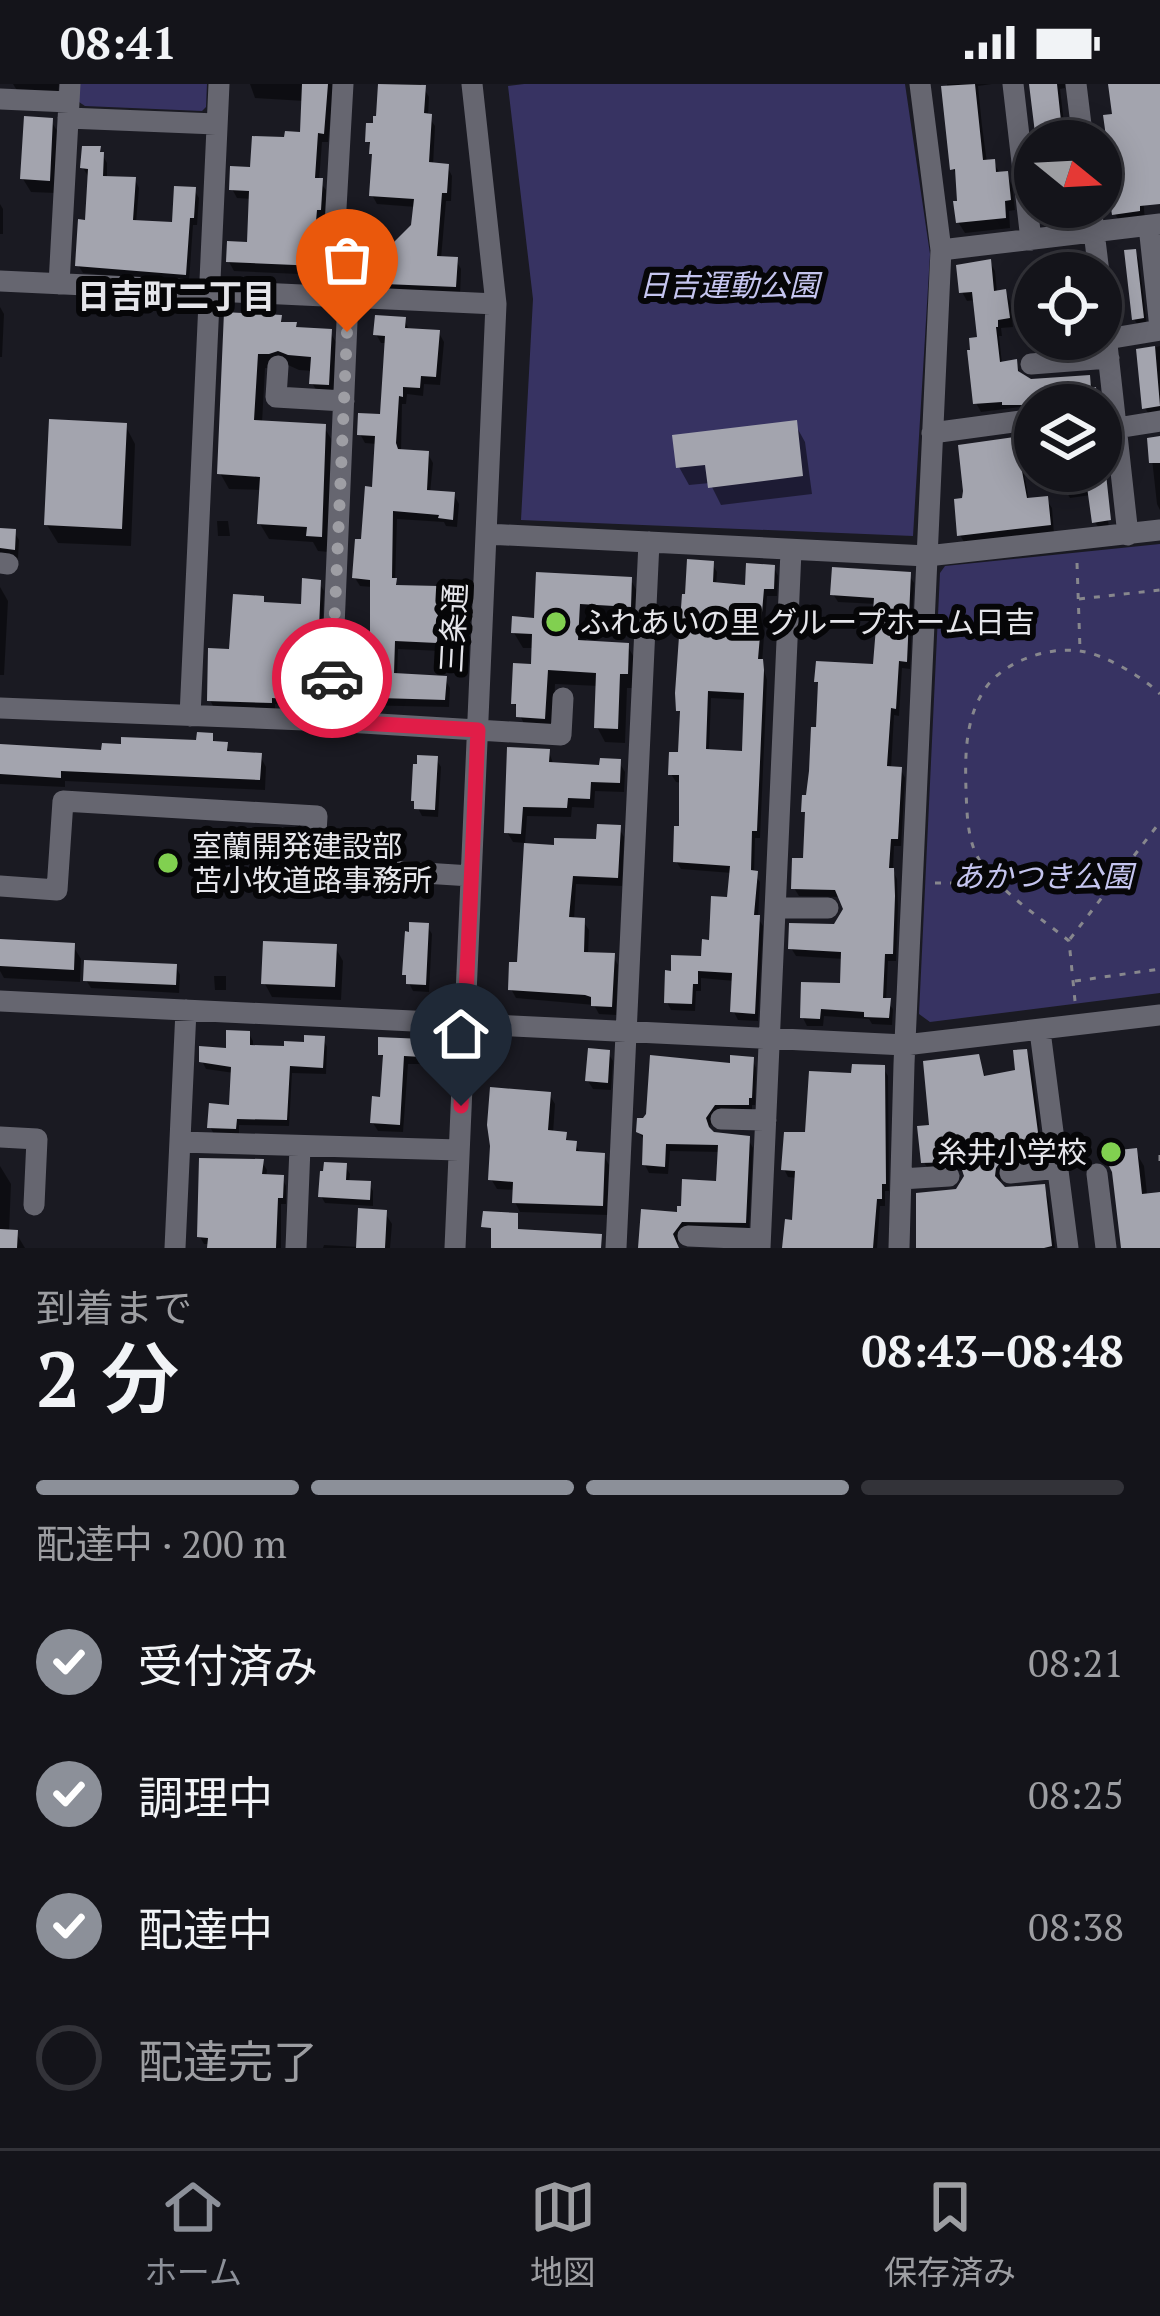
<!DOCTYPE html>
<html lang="ja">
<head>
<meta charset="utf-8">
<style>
	body { margin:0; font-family:"PT Serif","Noto Sans JP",serif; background:#1d1d23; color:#f1f3f6; height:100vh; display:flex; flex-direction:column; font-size:45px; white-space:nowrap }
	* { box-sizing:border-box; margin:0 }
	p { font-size:39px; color:#9d9ea2 }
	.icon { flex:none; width:66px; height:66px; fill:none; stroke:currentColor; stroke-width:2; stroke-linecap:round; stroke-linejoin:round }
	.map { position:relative; height:1164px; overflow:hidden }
	.details { display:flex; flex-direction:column; background:#14141a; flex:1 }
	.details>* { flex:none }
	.needle { width:78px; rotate:108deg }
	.fabs { position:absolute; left:1014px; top:36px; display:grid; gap:24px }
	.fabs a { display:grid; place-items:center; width:108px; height:108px; border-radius:50%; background:#14141a; box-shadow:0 6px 30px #0003,0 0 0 3px #333339; font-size:60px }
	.pin { position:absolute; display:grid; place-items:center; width:102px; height:102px; color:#fff; margin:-123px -51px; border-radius:50% 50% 50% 0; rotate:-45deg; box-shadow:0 0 12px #0007 }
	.pin .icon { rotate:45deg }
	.courier { position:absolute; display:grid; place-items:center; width:120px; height:120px; margin:-60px; border:9px solid #e11d48; border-radius:50%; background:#fff; color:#222; box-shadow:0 3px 15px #0007 }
	.head em { font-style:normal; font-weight:600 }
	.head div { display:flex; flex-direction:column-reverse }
	.head { display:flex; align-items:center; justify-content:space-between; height:204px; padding:0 36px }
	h1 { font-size:78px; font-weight:600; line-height:90px }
	.bar { display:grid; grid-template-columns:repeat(4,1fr); gap:18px 12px; align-content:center; height:144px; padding:0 36px }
	.bar i { height:15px; border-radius:9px; background:#333339 }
	.bar .active { background:#8c9099 }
	.bar p { grid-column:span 4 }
	ol { padding:0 36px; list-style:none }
	li { display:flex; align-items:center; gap:36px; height:132px }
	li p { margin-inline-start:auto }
	li .icon { padding:12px; border-radius:50%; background:#8c9099; color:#fff; stroke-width:4 }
	li:last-child { color:#9d9ea2 }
	li i { width:66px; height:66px; border:6px solid #333339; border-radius:50% }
	.status { display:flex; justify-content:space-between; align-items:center; height:84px; padding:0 60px; background:#14141a; direction:ltr }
	.status svg { height:33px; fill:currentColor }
	.tabs { display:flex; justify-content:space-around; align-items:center; height:168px; border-top:3px solid #333339; background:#14141a; font-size:33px; color:#9d9ea2 }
	.tabs a { display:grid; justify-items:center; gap:6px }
	.tabs .active { color:#8c9099 }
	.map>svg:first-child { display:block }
	.green { fill:#373362 }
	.shadow { fill:#0007; fill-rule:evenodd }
	.building { fill:#a3a4ae; fill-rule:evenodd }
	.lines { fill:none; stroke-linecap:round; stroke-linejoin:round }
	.path { stroke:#87878d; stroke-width:3; stroke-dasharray:6 9; stroke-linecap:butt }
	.minor { stroke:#666670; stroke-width:21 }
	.done { stroke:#9e9ea4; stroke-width:12; stroke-dasharray:0 21.6 }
	.route { stroke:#e11d48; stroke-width:15 }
	.poi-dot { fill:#81d050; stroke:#060608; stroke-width:4.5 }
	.labels { text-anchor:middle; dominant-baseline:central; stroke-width:12; stroke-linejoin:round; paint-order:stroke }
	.park-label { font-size:30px; font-style:italic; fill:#c5c5ef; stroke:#060608 }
	.poi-label { font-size:30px; fill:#e5e5ea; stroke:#060608; text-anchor:start }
	.street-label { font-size:30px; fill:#e5e5ea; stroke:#060608 }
	.neighbourhood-label { font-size:33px; font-weight:bold; fill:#e5e5ea; stroke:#060608 }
</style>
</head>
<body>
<div class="status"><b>08:41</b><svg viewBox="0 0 49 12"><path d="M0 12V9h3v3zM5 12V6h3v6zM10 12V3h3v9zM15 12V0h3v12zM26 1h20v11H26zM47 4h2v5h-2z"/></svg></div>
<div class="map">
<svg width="1160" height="1164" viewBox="0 0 1160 1164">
	<rect width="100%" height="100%" fill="#1a1a22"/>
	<!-- green -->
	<path class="green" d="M77,0h130l-1,23 -4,4 -117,-5 -9,-6z
		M524,0h381l25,170 -17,282 -392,-16 12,-221 -25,-213z
		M1160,460v449l-230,29 -11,-8 21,-441 5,-7z"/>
	<!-- shadow -->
	<path class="shadow" d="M13,0h46l-1,10 -40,-2z
		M250,0h84l-6,58h-6l-3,39 7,9 -1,28h-4l-3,31 4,8 -1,18 -87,-4 -5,-9 21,-17 2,-46 -15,-1 -5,-9 55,-49 15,-5 2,-34 -49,-3z
		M381,0h40l8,13 -1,19 7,10 -2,40h14l5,10 -1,25h-5l-5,58 15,1 5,9 -1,26 -91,-4 -5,-9 50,-55 2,-20 -39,-3 -5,-9v-47l-4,-7 11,-21z
		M947,0h45l-14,2 4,40 5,37 6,-1 8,13 5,-1 6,11 3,25 -6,1 1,17 -45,5 -7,-11 3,-19 -2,-24 -6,-10z
		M1033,0h32v4l-5,1 6,51 -23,1 -5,-9z
		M1111,0h49v85l-19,3 4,49 -24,3 -6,-10 2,-17 -2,-80z
		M51,37l8,13 -3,59 -25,-1 -8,-13z
		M99,65l8,14v16l28,1 4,8 -3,35 39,3 19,-36 5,8 -2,27h-4l-4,57 -106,-9 -5,-8 10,-42v-47l-5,-8z
		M0,120l3,5v25h-3z
		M1135,168l4,8 8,66 -8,1 -5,-8z
		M990,178l5,9 2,22 8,-1 5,9 3,26 -12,1 1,8h-3l3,28 14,-2 5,15 9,5 58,-4 5,9 2,12 4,6h-64l-54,7 -5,-9 4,-63 -4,-40 -9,1 -5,-9z
		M0,223l4,7 -2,43h-2z
		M226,231l54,3 4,7 14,5 32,2 9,15 -3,52 -15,-1 -9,-15 1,-12 -14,-1 -11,-5 -9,4 -14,-1 -3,55 62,4 9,15 -4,110 -11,-1 -5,-9 -44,-3 -9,-15 2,-34 -33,-1 -9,-16z
		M404,236l6,11 29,2 5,9 -4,43 -16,-1 -1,12 -16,-2 -1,10h-4l-1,48 27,2 5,9 -3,30 24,2 5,9 -2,23 -11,-1 -2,-4 -47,-3 -2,63 4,6 38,1 5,9 -1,53 -43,-2 -1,27 48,3 5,9 -1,19 -94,-2 -5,-9 23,-38 -1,-71 -12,-1 -5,-8 20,-88 2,-46 -12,-1 -5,-9 23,-17 4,-74h-6l-5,-9z
		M1061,255h27l2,13 -23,2z
		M1160,262v71l-9,1 -6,-10 -6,-56z
		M1101,324l5,66 -3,-3 6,58 -9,1 -5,-8 -4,-27 -21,3 -5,-9 -2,-18h38z
		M795,340l10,18 7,52 -91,11 -11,-22 -21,2 -10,-18z
		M125,341l10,19 -4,102 -73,-3 -11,-18z
		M1035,353v30l-12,1 6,33 17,-2 6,9 2,26 -89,10 -5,-9 4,-34z
		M1160,354v72l-3,-6 -7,-63z
		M217,437h11l2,15h-12z
		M0,447l14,1 5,8 -1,18 -18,-1z
		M712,480l5,8 -1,14 32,2 26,-20 4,8 -1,20h-10l-5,67 5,17 -7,158h-5l-1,36 6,8 -2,36 5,8 -5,95 -20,-1 -4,-8v-31l-33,-3v13h-5l-1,20 -24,-1 -4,-8 37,-43 26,-59 2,-27 -51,-4 -5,-8 6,-32v-46l-6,-1 -5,-8 10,-18 1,-39 -3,-7zM711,614l35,2 -1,54 -36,-2z
		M909,491l5,8 -4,86 -8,-1 -3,48 -5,-1 -3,54 10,1 4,8 -4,68h-7l-1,25 4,8 1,27 -2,55h-8l-2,40 7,8 -1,16 -20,-1 -3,-5 -45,-3 -1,10h-16l-4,-8 40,-32 1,-27 -48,-3 -5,-8 44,-21 11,-18 -5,-12 -42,-1 -5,-8 12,-27 2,-43 -4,-7 15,-81 2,-42 -4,-6 59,-15 2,-35 -3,-6 2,-22 -39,-2 -5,-8z
		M631,496l8,15 -1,26 -50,-3 -2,25 41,2 9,16 -1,27h-8l-2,55 -20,-1 -8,-15 2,-41 -44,-2 -2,49 -25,-1 -14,-29 20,-35 1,-20h-12l-9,-15z
		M319,499l5,8 -5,116 -44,-3v6l-61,-2 -4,-8 22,-48 31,-53 3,7 37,1z
		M0,503l8,14 -4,74h-4z
		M211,652l5,8 10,1 5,9 29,2 6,11 -1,23 -200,-9v6l-65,-3v-36l104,5 95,-10z
		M549,668l5,14 48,2 17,-6 6,10 -1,20 -29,-1 -1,17 -22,-1 -1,10 -44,-1 -2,27 -12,-1 -6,-10z
		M436,675l5,8 -3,50 -16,-1 -8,-16z
		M619,744l5,9 -2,49 -46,-2 -2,36 9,1 6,9 -1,25 25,1 5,9 -2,50 -17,-1 -5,-9 -78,-7 -5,-9 46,-141 42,-6z
		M427,842l5,8 -3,58 -16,-1 -4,-8z
		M0,858l73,4 8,13 -1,23 -76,-4 -4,-7z
		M335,863l8,14 -2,39 -69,-3 -7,-13z
		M176,883l4,8 -1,18 -88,-5 -5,-8z
		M214,892h12v14h-11z
		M249,950l4,7v7l54,-3 16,-6 4,8 -1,27 -34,-1 -3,53 -50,-1v10l-25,-1 -4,-7 22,-19 2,-35 -28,-4 -4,-8 26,-10z
		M421,958l5,8 -1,14h-17l-5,68 -25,-1 -5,-8 10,-23 3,-37 -5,-9z
		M1026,968l5,9 13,103 -37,5 -9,16 6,5 39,-2 5,9 7,51h-136l39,-56 8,-18 -4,-3h-33l-5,-9 8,-35 46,-70 8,21 32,-6z
		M608,969l5,8 -2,29 -18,-1 -5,-8z
		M752,975l4,9 -1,37h-3v7l-33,1 -10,14 1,6 38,6 5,9 -4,83 -69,4 -3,13h-36l78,-64 2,-32 -51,-1 -2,23 -19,-1 -4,-8 -1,-25 -5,-8 94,-66z
		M883,984l5,8 1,115h-4v15h-5l-3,42h-92l10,-25 2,-45 -9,-1 -4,-8 70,-93z
		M549,1010l6,10 -2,30 12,1 4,8 6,1 6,10 23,2 5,9 -2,50 -87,-3 -5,-10v-12l-18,-1 -6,-10z
		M1135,1067l9,15 3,28 13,-2v56h-36l-10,-73 -9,-16z
		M262,1078l5,8 -1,8h16l4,8v18h-5v44h-71l1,-4h-7l-4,-7z
		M0,1082l11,18 -2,48 7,1 9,15h-25z
		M345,1082l5,8 -1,9 20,1 4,7v15l-48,-3 -4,-7z
		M385,1129l7,11 -2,24h-67l1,-3 35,2z"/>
	<!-- building -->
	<path class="building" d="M302,0h26l-4,50 -6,-1 -3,45h8l-2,32h-4l-3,35h5l-1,21 -92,-4 1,-21 20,1 2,-51 -20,-1 1,-24 20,1 2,-31 32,1 1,-6 15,1z
		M378,0l48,1 -2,28 8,1 -3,48 20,2 -2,29h-5l-5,63 21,1 -2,30 -95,-4 1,-40 30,1 19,-19 3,-26 -45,-3 3,-42h-3l1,-12h-5l1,-19h7v-7h3z
		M975,0l8,76 12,-1 1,13 12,-1 3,29 -6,1 1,17 -50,5 -3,-22h4l-2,-32 -5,1 -9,-84z
		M1029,0h28l5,46 -27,3z
		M1108,0h52v120l-20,2v5l-28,4 -3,-20 5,-1 -11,-79 9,-1z
		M24,32l29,2 -3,63 -30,-2z
		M82,62h19l-1,6h4l-1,24 33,1 -3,43 39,2 2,-36 22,1 -2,31h-4l-4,57 -111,-9 3,-47 7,1 3,-51 -8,-1z
		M1136,165l8,69 -12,2 -8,-70z
		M991,175l3,32 12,-2 4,29 -12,2v7h-2l4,35 17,-3 1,12 13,8 59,-4 1,13 5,-1 1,18h-95v-3l-29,2 -6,-54h3l-1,-12 8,-1 -5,-45 -13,1 -3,-28z
		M224,228l58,3 -1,7h16l-1,5 36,2 -3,56 -20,-1 2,-27 -23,-2 -10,-4 -9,3h-11l-4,66 72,4 -4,113 -16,-1 1,-9 -50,-3 3,-47 -43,-3z
		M375,231l31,2 -1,11 35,2 -4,47 -15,-1 -1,12 -17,-1v10l-4,-1 -3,47 2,6 31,2 -2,39 28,2 -2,28 -15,-2 1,-3 -46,-4 -1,67h5l-1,7 43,1 -2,57 -42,-2 -1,32 53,3 -2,24 -98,-3 2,-43 21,1v-75l-18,-2 3,-39h6l4,-53 7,1 3,-51 -18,-1 1,-22 22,1 5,-78 -12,-1z
		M1155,262l5,60 -18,3 -6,-60z
		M49,335l78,4 -5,106 -78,-4z
		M797,336l6,56 -95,12 -3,-23 -29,3 -4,-33z
		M1035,350v24l-15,2 7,38 21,-2 3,29 -94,11 -3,-37 8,-1 1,-7 -5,-46z
		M1160,352v27h-11l-2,-25z
		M1071,387h33l2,3 5,46 -19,3 -5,-36 -14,1z
		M0,444l16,1 -1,21 -15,-2z
		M687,475l27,2 -1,21 32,3 1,-22 29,2 -1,24h-10l-6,70h5l1,11 -7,161h-5l-1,39 7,1 -4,44h6l-5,99 -25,-2 2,-39 -34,-2v13h-5l-1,20 -28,-1 1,-33 6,1v-16l30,1 1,-17 7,1 2,-44 16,1 3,-31 -57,-4 1,-36h5v-51h-11l1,-23h9l2,-41h-4l-1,-18 7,-99h3zM708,607l36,2 -2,58 -36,-2z
		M832,483l79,5 -4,90 -8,-1 -3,48 -5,-1 -4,58 15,1 -4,72h-7l-2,29h5l1,28 -2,58h-8l-2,44h8l-2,20 -25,-1v-5l-43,-3 -1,10 -20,-1 1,-36 39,1 1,-31 -53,-3 1,-26 45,1 9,-15 -8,-19 -44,-1 1,-31h11l2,-46h-4l1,-17h4l3,-24 2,-44h5l2,-45h-4l2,-21 57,3 3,-37h-4l2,-29 -44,-3z
		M536,488l96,5 -1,30 -51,-3 -2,36 51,3 -1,31h-8l-2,55 -24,-1 2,-55 -48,-3 -3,49 -29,-2v-13h-5l2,-41 18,1 1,-30 -21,-1 1,-17 22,2z
		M302,494l19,2 -5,121 -44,-3v5l-65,-2 1,-53 21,1 4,-55 31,2v6l37,2z
		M197,648l16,1v8l15,1 -1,9 35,2 -2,27 -199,-9v7l-61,-4v-30l101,6 1,-7 19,1v-7l75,3z
		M507,663l43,2 -1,13 50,3 1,-7 21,1 -1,24 -29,-1 -1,17 -22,-1 -1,10 -44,-1 -2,27 -17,-1z
		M417,671l21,1 -3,54 -21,-1v-8h-3l2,-37h4z
		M597,740l24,1 -3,53 -45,-2 -4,41 16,1 -1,34 31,1 -3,54 -21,-1v-9l-6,-2 -77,-5 1,-28h8l7,-119 30,2v-7l42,1z
		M409,838l20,1 -3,62 -20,-1v-9h-4l3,-44 4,1z
		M0,855l75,4 -1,27 -74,-4z
		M263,857l74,3 -2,43 -74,-3z
		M84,876l93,4 -1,21 -93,-4z
		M226,946l24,1v14l34,1v-5l20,1v-7l21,1 -2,32 -33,-2 -3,54 -50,-1 -1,10 -29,-1 2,-25 20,2 2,-38 -32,-5v-16l27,2z
		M378,953l45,2 -1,18 -18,-1 -4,69 -30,-2 2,-27 8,1 3,-42h-5z
		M588,964l22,2 -2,33 -23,-2z
		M1027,965l14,106 -39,5 -6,8 -1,8 10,11 40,-3 7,62 -8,2h-128v-55l40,-4 8,-13 -3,-9 -6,-5 -34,1 -4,-37 12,-1 -6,-64 56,-7 5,22 31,-6 -2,-20z
		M650,971l80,8v-8l24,2 -2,41h-3v7h-34l-9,13 3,9 5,5 36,4 -4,87 -64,-1 -9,12 6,14h-41l3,-39 36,3v-6h4l1,-27 34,2 2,-36 -52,-1 -1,23 -23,-2 1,-30 -7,-3 1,-14h6l3,-4z
		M852,980l33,1 1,119h-4v15h-5l-4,49h-91l3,-29 7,1 3,-49 -14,-1 3,-38h21l4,-61 42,2z
		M490,1003l61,5 -3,38 19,2 -1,8 11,1 -1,10 29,2 -2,53 -91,-3 1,-21 -25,-2 2,-34 -3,-21z
		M1137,1064l5,46 18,-2v56h-39l-9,-76 -4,-8 -6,-4 -1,-8z
		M199,1074l65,1 -2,15 22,1 -1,23h-5l-2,50h-69l1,-10 -11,-1z
		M324,1078l23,1 -1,17 25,1 -1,19 -52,-3 2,-26h3z
		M358,1124l29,2 -2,38h-29z
		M483,1127l35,2v16l84,5 -1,14h-110v-20l-10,-1z
		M0,1145l18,1 -1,18h-17z"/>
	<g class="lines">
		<!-- path -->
		<path class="path" d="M1077,479l3,86
			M1079,515l81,-9
			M935,799h62
			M1070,855l90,-117
			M1075,897l85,-12
			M1075,917l-6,-60c-29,-24 -68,-48 -89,-80 -13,-20 -13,-48 -14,-71 -1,-33 -1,-69 17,-98 17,-29 63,-46 97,-41 24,3 63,26 80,43
			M1160,1071v14"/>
		<!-- minor -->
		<path class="minor" d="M1013,0l18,156
			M1076,0l7,57
			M0,15l69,3
			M68,34l148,6
			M1091,123l8,66
			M1149,142l11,102
			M941,166l219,-26
			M0,197l496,23
			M59,200l11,-200
			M1101,206l27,245
			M331,213l12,-213
			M1107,255l53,-9
			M1031,280l78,-6
			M278,282l-2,31 68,4
			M1117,344l43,-7
			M932,349l103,-14
			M487,450l440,22 233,-26
			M0,479l8,1
			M0,624l330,13 231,14 2,-37
			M190,632l29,-632
			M330,637l18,-423
			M0,802l57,4 6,-89 254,15 -3,50 157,10
			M776,824h52
			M0,917l905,44 255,-30
			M1040,947l28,217
			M721,1035l45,1
			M0,1053l37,2 -3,66
			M180,1058l279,8
			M1010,1089l48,-5
			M1097,1090l9,74
			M901,1095l48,-3
			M688,1152l72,3
			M175,1164l11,-238
			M296,1164l4,-101
			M455,1164l41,-944 -24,-220
			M616,1164l33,-706
			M760,1164l31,-697
			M899,1164l5,-184 37,-814 -21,-166"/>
	</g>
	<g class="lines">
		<!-- done -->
		<path class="done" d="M332,594l15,-346"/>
		<!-- route -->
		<path class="route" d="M332,594l-2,43 148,9 -17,376"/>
	</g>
	<!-- markers -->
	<g class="poi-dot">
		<circle cx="556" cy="538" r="12"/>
		<circle cx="168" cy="779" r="12"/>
		<circle cx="1111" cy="1068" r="12"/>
	</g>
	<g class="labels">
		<!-- park labels -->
		<g class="park-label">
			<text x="729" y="201">日吉運動公園</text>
			<text x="1043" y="792">あかつき公園</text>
		</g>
		<!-- poi labels -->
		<g class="poi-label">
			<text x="580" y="538">ふれあいの里 グループホーム日吉</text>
			<text x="192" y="762">室蘭開発建設部<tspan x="192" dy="34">苫小牧道路事務所</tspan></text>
			<text x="1087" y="1068" text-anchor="end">糸井小学校</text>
		</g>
		<!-- street labels -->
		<g class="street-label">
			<text transform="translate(453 544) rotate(-87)">三条通</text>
		</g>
		<!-- neighbourhood labels -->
		<g class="neighbourhood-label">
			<text x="176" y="211">日吉町二丁目</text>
		</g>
	</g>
</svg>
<div class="fabs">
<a><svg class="needle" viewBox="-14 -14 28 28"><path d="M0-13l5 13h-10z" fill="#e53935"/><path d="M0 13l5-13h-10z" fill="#9d9ea2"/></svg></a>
<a><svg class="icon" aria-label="locate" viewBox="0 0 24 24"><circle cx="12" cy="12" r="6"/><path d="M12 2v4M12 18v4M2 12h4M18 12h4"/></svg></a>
<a><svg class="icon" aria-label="layers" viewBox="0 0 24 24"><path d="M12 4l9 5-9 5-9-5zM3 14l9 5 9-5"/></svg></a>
</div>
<div class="pin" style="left:347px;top:248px;background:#ea580c"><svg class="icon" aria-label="bag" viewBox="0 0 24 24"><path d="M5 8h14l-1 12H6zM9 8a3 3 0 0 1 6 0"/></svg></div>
<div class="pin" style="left:461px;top:1022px;background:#1f2937"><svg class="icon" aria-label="home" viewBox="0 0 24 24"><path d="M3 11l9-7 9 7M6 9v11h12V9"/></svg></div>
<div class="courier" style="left:332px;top:594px"><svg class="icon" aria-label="car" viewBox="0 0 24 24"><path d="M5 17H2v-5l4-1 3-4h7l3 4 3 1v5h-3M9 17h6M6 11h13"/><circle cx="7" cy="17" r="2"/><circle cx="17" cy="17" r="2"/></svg></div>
</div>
<section class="details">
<div class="head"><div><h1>2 分</h1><p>到着まで</p></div><em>08:43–08:48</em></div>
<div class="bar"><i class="active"></i><i class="active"></i><i class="active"></i><i></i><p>配達中 · 200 m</p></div>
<ol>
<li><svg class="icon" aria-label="check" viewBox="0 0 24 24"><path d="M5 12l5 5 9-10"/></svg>受付済み<p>08:21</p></li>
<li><svg class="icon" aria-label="check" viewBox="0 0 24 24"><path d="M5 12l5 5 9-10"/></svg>調理中<p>08:25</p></li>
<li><svg class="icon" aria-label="check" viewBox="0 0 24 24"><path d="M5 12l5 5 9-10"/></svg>配達中<p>08:38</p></li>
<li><i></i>配達完了</li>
</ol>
</section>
<nav class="tabs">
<a class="active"><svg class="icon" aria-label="home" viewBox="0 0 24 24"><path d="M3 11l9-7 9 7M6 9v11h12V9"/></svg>ホーム</a>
<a><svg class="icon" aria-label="map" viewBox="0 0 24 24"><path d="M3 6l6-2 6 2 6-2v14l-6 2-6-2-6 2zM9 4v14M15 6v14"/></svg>地図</a>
<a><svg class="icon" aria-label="saved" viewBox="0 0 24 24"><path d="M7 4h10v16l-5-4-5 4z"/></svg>保存済み</a>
</nav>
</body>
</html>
